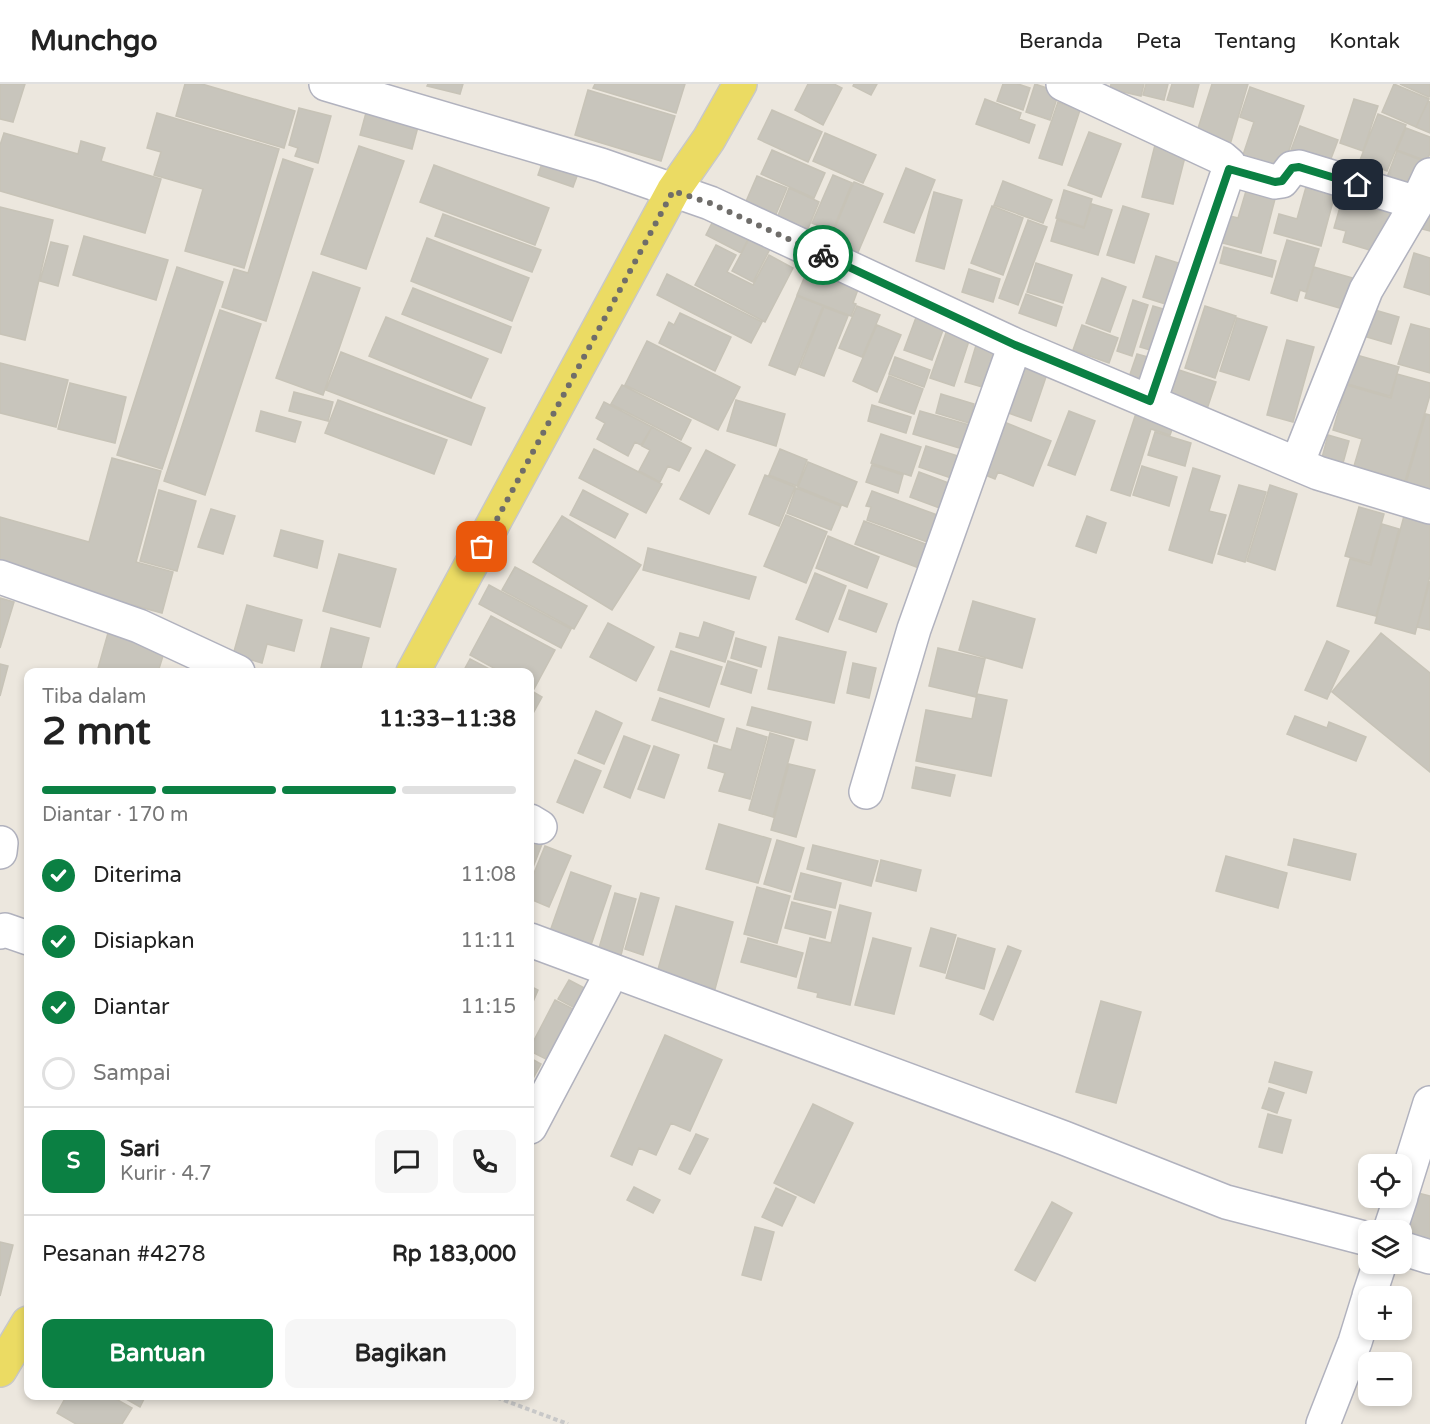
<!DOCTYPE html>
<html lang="id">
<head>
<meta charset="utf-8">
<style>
	body { margin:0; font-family:"Varela Round",sans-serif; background:#f6f6f6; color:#222; height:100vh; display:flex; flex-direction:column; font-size:22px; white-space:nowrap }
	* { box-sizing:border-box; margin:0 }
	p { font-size:20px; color:#767676 }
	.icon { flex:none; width:33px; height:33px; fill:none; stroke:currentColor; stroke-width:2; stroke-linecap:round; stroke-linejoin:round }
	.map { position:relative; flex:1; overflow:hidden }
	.details { position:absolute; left:24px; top:584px; width:510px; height:732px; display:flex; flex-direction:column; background:#fff; border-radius:12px; box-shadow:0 3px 9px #0003 }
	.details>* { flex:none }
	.buttons { position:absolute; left:1358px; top:1070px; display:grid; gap:12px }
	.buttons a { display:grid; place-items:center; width:54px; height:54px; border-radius:12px; background:#fff; box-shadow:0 3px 9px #0003; font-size:30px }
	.pin { position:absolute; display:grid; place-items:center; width:51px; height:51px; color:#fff; margin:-26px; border-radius:12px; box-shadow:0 3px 9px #0006 }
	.courier { position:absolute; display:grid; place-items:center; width:60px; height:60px; margin:-30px; border:4px solid #0b8043; border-radius:50%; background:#fff; color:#222; box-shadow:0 2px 8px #0007 }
	.headline em { font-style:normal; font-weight:800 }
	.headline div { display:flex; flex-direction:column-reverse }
	.headline { display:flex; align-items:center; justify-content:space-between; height:102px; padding:0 18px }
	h1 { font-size:39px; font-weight:800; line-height:45px }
	.bar { display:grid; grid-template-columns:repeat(4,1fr); gap:9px 6px; align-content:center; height:72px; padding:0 18px }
	.bar i { height:8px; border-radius:4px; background:#e0e0e0 }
	.bar .current { background:#0b8043 }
	.bar p { grid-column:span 4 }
	.line { display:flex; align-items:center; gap:15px; padding:0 18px; border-top:2px solid #e0e0e0 }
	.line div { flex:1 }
	.round { display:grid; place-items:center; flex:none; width:63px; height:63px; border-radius:12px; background:#f6f6f6 }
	ol { padding:0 18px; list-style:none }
	li { display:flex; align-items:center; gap:18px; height:66px }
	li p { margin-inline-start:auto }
	li .icon { padding:6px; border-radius:50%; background:#0b8043; color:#fff; stroke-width:4 }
	li:last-child { color:#767676 }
	li i { width:33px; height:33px; border:3px solid #e0e0e0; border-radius:50% }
	.primary-button { display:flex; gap:12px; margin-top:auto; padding:12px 18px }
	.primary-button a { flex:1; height:69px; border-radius:12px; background:#0b8043; color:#fff; font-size:24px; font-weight:800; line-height:69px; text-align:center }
	.primary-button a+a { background:#f6f6f6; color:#222 }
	header { display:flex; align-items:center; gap:36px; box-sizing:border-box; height:84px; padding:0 30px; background:#fff; border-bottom:2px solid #e0e0e0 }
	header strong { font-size:28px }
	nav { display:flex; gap:33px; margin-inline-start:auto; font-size:21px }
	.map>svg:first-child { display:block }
	.building { fill:#c8c5bc; stroke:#c7c3b7; stroke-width:1.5 }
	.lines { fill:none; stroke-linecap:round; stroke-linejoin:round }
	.minor-casing { stroke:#b1b2be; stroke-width:36 }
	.major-casing { stroke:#c8c8c8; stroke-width:36 }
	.path { stroke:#c8c8c8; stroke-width:4; stroke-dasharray:4.5 3; stroke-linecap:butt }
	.minor { stroke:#fff; stroke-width:33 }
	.major { stroke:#ebdb63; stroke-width:33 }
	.done { stroke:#6f6d6a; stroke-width:6; stroke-dasharray:0 10.8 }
	.route { stroke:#0b8043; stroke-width:8 }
</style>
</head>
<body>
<header>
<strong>Munchgo</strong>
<nav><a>Beranda</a><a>Peta</a><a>Tentang</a><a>Kontak</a></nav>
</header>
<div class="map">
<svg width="1430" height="1340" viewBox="0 0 1430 1340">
	<rect width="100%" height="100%" fill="#ece7de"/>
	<!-- building -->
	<path class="building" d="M0,0h25l-12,38 -13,-3z
		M185,0h17l93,27 -11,37 -108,-32z
		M428,0h35l-3,10 -33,-8z
		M595,0h90l-9,29 -83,-25z
		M808,0h26l8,4 -19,37 -28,-15z
		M854,0h23l-6,11 -18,-9z
		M1003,0h15l12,4 -7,22 -26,-9z
		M1035,0l24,8 -9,28 -24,-8z
		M1111,0h33l-3,12 -31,-7z
		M1146,0h22l-4,16 -21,-5z
		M1172,0h27l-6,23 -26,-7z
		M1212,0h36l-19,64 -34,-10z
		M1394,0l35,15 -13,28 -34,-15z
		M1400,0h30v12l-1,1z
		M1250,3l54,19 -24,71 -40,-13 14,-42 -14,-5z
		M588,6l87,26 -14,45 -86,-26z
		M985,15l36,14 -2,6 16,6 -6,18 -53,-19z
		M1354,15l24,7 -15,45 -23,-8z
		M1428,17l2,1v31l-14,-6z
		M1058,18l22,8 -18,55 -23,-7z
		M299,24l32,8 -13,47 -23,-7 3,-8 -9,-3z
		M367,25l52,14 -7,26 -52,-14z
		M772,26l50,22 -14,30 -50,-23z
		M157,29l122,36 -35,119 -59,-17 18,-62 -49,-14 7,-23 -14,-4z
		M1378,30l28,11 -19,46 -27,-11z
		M1300,42l38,14 -12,32 -38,-14z
		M1406,44l24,9v16l-3,8 -30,-11z
		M1089,48l32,12 -20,53 -33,-12z
		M4,49l74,21 3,-13 24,7 -4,13 60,18 -16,54 -145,-42v-46z
		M825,49l51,22 -13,28 -50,-22z
		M1155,61l31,8 -13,51 -31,-7z
		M359,62l45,15 -38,108 -45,-15z
		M772,66l53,23 -11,25 -53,-24z
		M1397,67l29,11 -8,21 -10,-4 -5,13 -19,-7z
		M545,71l35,13 -7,19 -35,-12z
		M283,75l30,10 -47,152 -44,-14 12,-38 14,4z
		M434,81l115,43 -14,37 -115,-43z
		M906,84l29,12 -21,53 -30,-11z
		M833,91l19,8 -20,49 -20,-9z
		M757,92l30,12 -13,31 -30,-13z
		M1003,97l49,19 -9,23 -49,-18z
		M854,98l29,12 -27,63 -28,-12z
		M1346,102l52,15 -15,53 -40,-12 3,-11 -12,-3z
		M1306,103l29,7 -14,52 -47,-13 5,-19 18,5z
		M789,104l30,14 -12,29 -30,-13z
		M1064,106l28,9 -8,28 -28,-9z
		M1246,107l29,8 -14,54 -46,-12 7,-27 16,4z
		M934,108l28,8 -18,69 -28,-8z
		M1092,120l20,6 -14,45 -47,-14 6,-21 27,8z
		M992,122l31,12 -20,57 -32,-12z
		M1123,122l26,8 -15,49 -27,-8z
		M0,123l53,13 -28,120 -25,-6z
		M718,127l35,18 -12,24 -35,-18z
		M1427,127l3,1v19l-8,-2z
		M443,130l98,36 -9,22 -97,-36z
		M1028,136l19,7 -29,78 -19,-7z
		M84,152l84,24 -12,40 -83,-25z
		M750,153l21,10 -18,35 -21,-11z
		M427,154l102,40 -17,43 -101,-40z
		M1287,156l32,9 -13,43 -6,-2 -3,11 -26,-8z
		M51,158l17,4 -10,40 -18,-5z
		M716,161l20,10 -9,17 26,13 16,-30 24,13 -28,54 -70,-37z
		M1224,163l52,14 -4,16 -52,-14z
		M1414,169l16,5v37l-26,-8z
		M1156,172l32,10 -13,41 -32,-10z
		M1036,179l36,12 -9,28 -36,-11z
		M810,180l50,20 -7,19 3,1 -5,12 -54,-21z
		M177,183l46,15 -61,187 -45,-14z
		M1314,183l49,14 -13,30 -45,-13z
		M969,185l31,10 -7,23 -31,-10z
		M313,188l47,16 -37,107 -47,-17z
		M667,190l95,48 -11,21 -94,-48z
		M1102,194l24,9 -16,45 -24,-9z
		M413,204l98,39 -10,26 -99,-39z
		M1026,210l36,13 -6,19 -37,-13z
		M797,212l26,10 -28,69 -26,-10z
		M1133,216l15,5 -16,51 -15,-5z
		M857,222l23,9 -18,42 -23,-9z
		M1153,222l17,5 -13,41 -17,-5z
		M1205,222l31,10 -21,62 -30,-10z
		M824,223l24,9 -24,60 -24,-9z
		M1368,224l31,9 -8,27 -31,-9z
		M220,226l41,14 -56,171 -41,-14z
		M918,228l28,10 -14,38 -28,-10z
		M680,229l51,24 -16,34 -56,-28 10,-21 5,3z
		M386,233l102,42 -17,39 -102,-42z
		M1237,234l30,9 -18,53 -29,-9z
		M1411,240l19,5v44l-32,-9z
		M877,241l24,10 -24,57 -24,-11z
		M1082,241l36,13 -9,25 -36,-13z
		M947,246l23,8 -16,48 -24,-8z
		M1287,256l27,7 -21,75 -26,-7z
		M647,257l93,46 -22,43 -93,-45z
		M977,258l21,6 -12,40 -21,-6z
		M341,268l144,56 -14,37 -145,-55z
		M1137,270l18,5 -9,30 -19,-6z
		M1353,270l46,13 -9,29 -46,-13z
		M895,273l35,13 -6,17 -35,-13z
		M0,279l68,17 -12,47 -56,-14z
		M1019,280l28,10 -16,47 -28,-10z
		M1176,285l40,13 -11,33 -40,-14z
		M1397,290l33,9v12l-25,86 -51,-15 8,-27 -29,-9 13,-45 45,13z
		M889,292l34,13 -9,25 -35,-12z
		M70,299l56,14 -11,46 -57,-14z
		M622,301l69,35 -10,20 -70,-36z
		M294,308l39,10 -5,19 -39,-10z
		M941,310l33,10 -5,19 -33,-10z
		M338,316l109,40 -13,34 -109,-41z
		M736,316l49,14 -9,32 -49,-15z
		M604,318l48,25 -11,18 -6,-3 -7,14 -31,-17 8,-16 -9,-5z
		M872,321l39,12 -5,16 -38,-12z
		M1138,323l38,12 -6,16 -19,-6 -21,67 -19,-6z
		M261,327l40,11 -6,20 -39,-11z
		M920,327l53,15 -7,24 -53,-16z
		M1069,327l26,10 -20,54 -27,-10z
		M1426,330l4,1v74l-24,-6z
		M999,336l52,21 -18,45 -35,-14 -3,7 -17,-7z
		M652,343l39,21 -12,23 -11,-5 -8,16 -21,-11 11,-21 -8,-4z
		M1155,348l36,11 -6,23 -37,-11z
		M881,350l40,13 -10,29 -40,-13z
		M1328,351l21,6 -6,22 -21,-5z
		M926,362l35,11 -7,22 -35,-12z
		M594,365l68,35 -16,29 -67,-35z
		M780,365l27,11 -10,26 -28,-11z
		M706,366l29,15 -26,49 -29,-15z
		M112,374l49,13 -25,91 37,10 -11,41 -162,-44v-52l89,25z
		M808,378l49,20 -10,25 -49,-20z
		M872,381l31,10 -5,18 -32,-11z
		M1142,382l35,11 -8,29 -36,-11z
		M1193,384l27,8 -11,35 17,4 -14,48 -43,-13z
		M919,388l35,13 -9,25 -35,-13z
		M765,391l30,12 -16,39 -30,-12z
		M1239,401l27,7 -21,70 -27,-8z
		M1270,401l27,9 -22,76 -28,-9z
		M796,404l45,18 -10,24 -44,-17z
		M159,406l37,11 -19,70 -37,-10z
		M583,406l45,24 -13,24 -45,-23z
		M872,407l68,25 -10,27 -63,-23 4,-13 -5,-1z
		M1359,423l25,7 -14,49 -25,-7z
		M211,425l24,7 -12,38 -25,-7z
		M786,431l41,17 -21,51 -42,-17z
		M562,432l79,49 -29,45 -79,-48z
		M1087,432l19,7 -10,30 -20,-7z
		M1404,432l26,7v53l-15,58 -40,-11z
		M864,437l64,24 -9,23 -64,-24z
		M1382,440l17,5 -23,87 -39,-10 13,-47 21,6z
		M281,446l42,11 -6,27 -43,-12z
		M828,452l51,21 -12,31 -51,-20z
		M648,464l108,29 -7,22 -106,-29z
		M339,470l57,15 -16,58 -57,-16z
		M515,483l72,39 -13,23 -72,-39z
		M815,489l31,13 -18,46 -32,-13z
		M1430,497v49l-13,-3z
		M489,501l82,44 -10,19 -82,-44z
		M849,506l38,14 -11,28 -37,-13z
		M0,514l14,4 -14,46z
		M973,517l62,18 -13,49 -63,-18z
		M247,521l55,15 -8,31 -27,-7 -5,19 -29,-8z
		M491,532l64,34 -21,39 -4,-2v-15h-29l-31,-17z
		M704,538l30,10 -9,30 -49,-15 4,-14 19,5z
		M608,539l46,24 -18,34 -46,-24z
		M110,542l57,17 -9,29h-61z
		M331,544l38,10 -9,34h-40z
		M1381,549l49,40v99l-98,-80z
		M779,553l67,15 -12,51 -66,-14z
		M736,554l30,9 -5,20 -30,-9z
		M1327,557l22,10 -22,48 -22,-9z
		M938,564l47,11 -9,38 -47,-11z
		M671,567l51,16 -13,40 -51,-17z
		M470,575l25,13h-32z
		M728,577l29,9 -6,23 -30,-9z
		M853,579l23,5 -7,30 -22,-5z
		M0,580l8,2 -8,30z
		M530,606l12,7 -12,22z
		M977,610l30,6 -16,76 -75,-15 10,-51 46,9z
		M660,614l64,21 -7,23 -65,-22z
		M752,623l59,15 -4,18 -60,-15z
		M596,627l26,12 -18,41 -26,-11z
		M1295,632l32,12 2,-6 37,15 -10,24 -69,-27z
		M737,644l30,9 -17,62 -31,-8 6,-18 -17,-5 6,-23 17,5z
		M770,649l24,7 -21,77 -24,-7z
		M624,652l26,10 -20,52 -26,-11z
		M654,662l25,9 -15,43 -26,-9z
		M575,676l26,11 -18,42 -26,-11z
		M789,680l26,6 -19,67 -25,-7z
		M916,683l39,8 -5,21 -38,-8z
		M719,740l52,15 -13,44 -52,-14z
		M530,750l14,5 -14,36z
		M1294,755l62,15 -6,26 -62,-15z
		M777,756l27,8 -13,44 -27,-8z
		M813,761l65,16 -7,25 -64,-17z
		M545,762l26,10 -22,51 -19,-8v-16z
		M1226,772l61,17 -9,35 -62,-17z
		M881,776l40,10 -5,21 -40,-10z
		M571,788l40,14 -21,62 -41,-14z
		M801,789l40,10 -6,25 -41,-9z
		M757,803l33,9 -13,47 -33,-9z
		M615,809l21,6 -15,56 -22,-7z
		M641,809l18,5 -16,57 -18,-6z
		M792,818l39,10 -6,26 -40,-10z
		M840,821l31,8 -21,92 -33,-8 1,-4 -20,-5 12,-50 21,5z
		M676,822l57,16 -18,67 -58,-16z
		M931,844l25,7 -11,38 -25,-7z
		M748,854l55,15 -7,24 -55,-15z
		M873,854l38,10 -17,66 -39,-9z
		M958,854l37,11 -11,40 -38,-11z
		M1008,862l13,5 -28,69 -13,-6z
		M569,896l27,14 -10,20 -28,-15z
		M530,902l8,4 -8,19z
		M555,916l24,12 -27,50 -22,-11v-3z
		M1101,917l40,11 -25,91 -40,-11z
		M665,951l57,25 -32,71 -19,-8 -15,32 -17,-7 -7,17 -21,-9z
		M530,974l11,6 -11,20z
		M1275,978l37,10 -6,21 -37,-11z
		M1269,1004l15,5 -7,20 -15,-5z
		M813,1020l40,19 -39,80 -40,-20z
		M1268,1030l23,6 -9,33 -23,-6z
		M696,1050l12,5 -18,35 -11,-5z
		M634,1103l26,13 -7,13 -26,-13z
		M776,1104l20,9 -14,29 -20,-9z
		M1418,1109l12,3v47l-24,-7z
		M1052,1118l20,11 -37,68 -20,-11z
		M755,1143l19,5 -13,48 -19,-5z
		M0,1158l13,3 -13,51z
		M67,1311h42l23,13 -10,16h-46l-19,-11z
		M119,1311h27l-6,12z"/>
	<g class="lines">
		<!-- minor casing -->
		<g class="minor-casing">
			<path id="minor" d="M326,0l275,81 109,38 305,142 303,128 112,34
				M1063,0l159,74 7,6v5l-79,232
				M1229,85l46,13 7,-1 10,-13 7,-1 118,36
				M1297,380l69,-174 51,-87 13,-28
				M0,493l139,49 99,46
				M866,708l48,-163 101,-284
				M530,737l10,6
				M0,768l1,-9
				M0,848l5,-2 23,8
				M530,856l534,198 162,64 142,37
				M530,1043l82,-155
				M1401,1112l29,-93
				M1390,1146l11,-33
				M1401,1164l29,9
				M1369,1212l11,-33
				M1323,1340l32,-82 13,-42"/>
		</g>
		<!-- major casing -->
		<g class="major-casing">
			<path id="major" d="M413,588l260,-481 36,-52 31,-55
				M0,1286l28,-47"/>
		</g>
		<!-- path -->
		<path class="path" d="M490,1311l78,29"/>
		<!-- minor -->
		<use href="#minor" class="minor"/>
		<!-- major -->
		<use href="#major" class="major"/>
	</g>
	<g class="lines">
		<!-- done -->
		<path class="done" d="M482,463l191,-356 37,12 113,52"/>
		<!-- route -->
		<path class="route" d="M823,171l192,90 135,56 79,-232 46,13 7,-1 10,-13 7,-1 59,18"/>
	</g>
</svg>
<div class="buttons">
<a><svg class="icon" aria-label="locate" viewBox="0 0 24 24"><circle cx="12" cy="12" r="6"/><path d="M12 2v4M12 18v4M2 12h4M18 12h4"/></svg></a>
<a><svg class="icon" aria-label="layers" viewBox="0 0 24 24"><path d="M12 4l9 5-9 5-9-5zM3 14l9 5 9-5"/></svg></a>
<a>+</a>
<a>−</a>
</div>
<div class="pin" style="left:482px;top:463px;background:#ea580c"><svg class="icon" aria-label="bag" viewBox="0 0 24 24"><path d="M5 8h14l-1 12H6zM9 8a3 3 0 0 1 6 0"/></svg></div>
<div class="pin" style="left:1358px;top:101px;background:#1f2937"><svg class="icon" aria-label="home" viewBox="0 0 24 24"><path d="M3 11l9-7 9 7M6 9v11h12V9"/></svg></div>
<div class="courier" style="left:823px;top:171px"><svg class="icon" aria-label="bike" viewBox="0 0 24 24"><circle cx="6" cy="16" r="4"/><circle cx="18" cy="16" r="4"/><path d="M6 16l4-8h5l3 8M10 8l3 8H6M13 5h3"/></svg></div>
<section class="details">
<div class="headline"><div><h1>2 mnt</h1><p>Tiba dalam</p></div><em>11:33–11:38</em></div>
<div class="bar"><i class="current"></i><i class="current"></i><i class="current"></i><i></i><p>Diantar · 170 m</p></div>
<ol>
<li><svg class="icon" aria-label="check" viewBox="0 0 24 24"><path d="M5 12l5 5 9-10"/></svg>Diterima<p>11:08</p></li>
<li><svg class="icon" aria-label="check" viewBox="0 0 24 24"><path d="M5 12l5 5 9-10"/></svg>Disiapkan<p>11:11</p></li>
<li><svg class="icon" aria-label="check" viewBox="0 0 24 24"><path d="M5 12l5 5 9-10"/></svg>Diantar<p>11:15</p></li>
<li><i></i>Sampai</li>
</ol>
<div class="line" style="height:108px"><b class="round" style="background:#0b8043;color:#fff">S</b><div><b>Sari</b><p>Kurir · 4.7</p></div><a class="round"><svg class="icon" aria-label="chat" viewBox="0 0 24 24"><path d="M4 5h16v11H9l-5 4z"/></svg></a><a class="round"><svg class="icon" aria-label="phone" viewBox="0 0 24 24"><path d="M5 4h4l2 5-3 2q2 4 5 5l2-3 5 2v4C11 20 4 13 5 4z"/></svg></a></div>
<div class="line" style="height:78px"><div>Pesanan #4278</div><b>Rp 183,000</b></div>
<div class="primary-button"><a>Bantuan</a><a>Bagikan</a></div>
</section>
</div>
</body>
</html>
